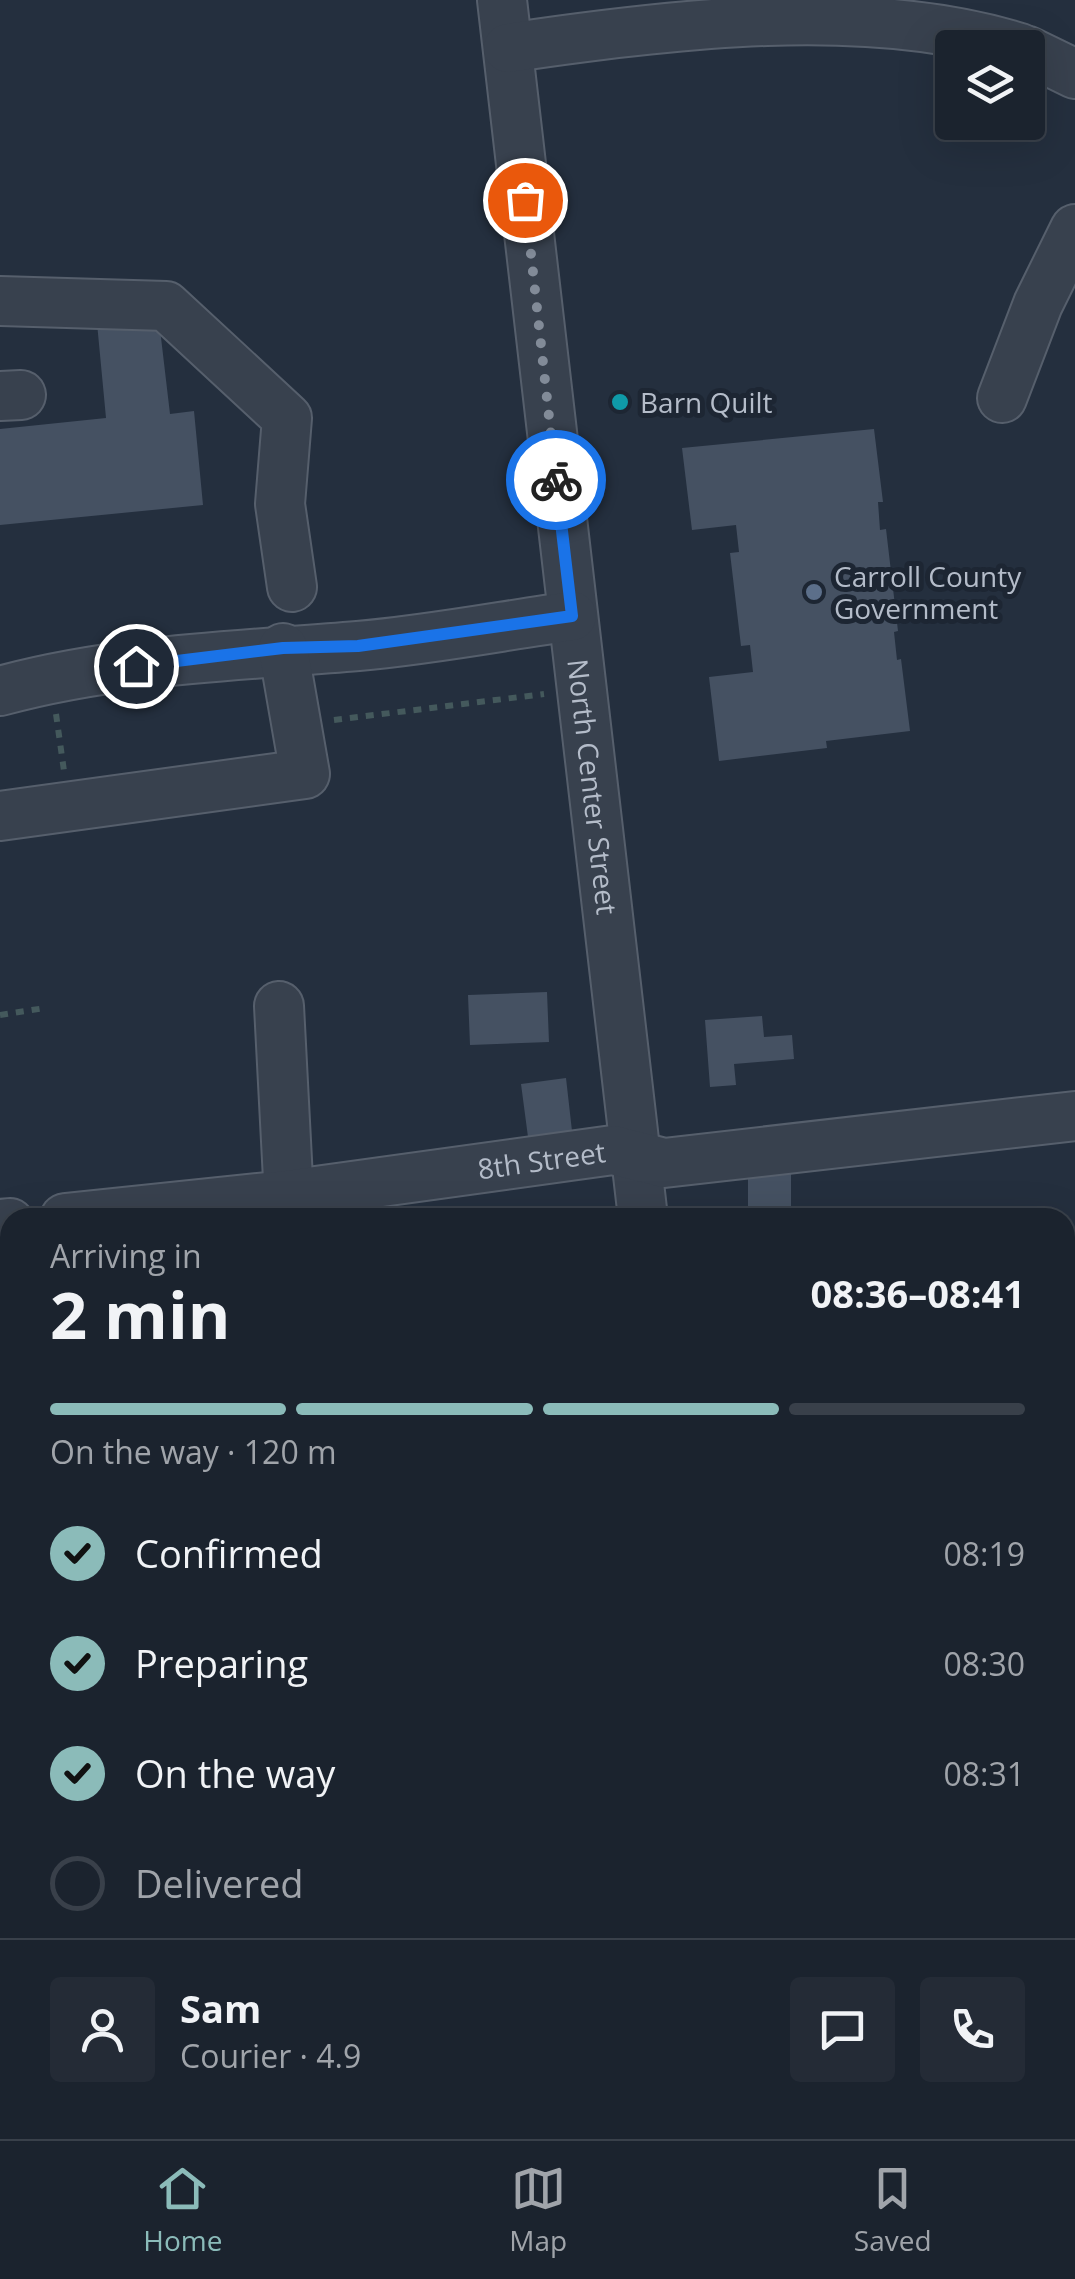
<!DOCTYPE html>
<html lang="en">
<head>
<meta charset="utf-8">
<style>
	body { margin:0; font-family:"Open Sans",sans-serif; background:#242b36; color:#f1f3f6; height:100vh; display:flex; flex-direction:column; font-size:38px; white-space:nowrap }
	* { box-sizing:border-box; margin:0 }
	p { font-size:32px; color:#a0a4aa }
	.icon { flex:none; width:55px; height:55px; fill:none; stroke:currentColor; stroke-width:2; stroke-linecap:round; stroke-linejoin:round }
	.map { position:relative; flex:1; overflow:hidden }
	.drawer { position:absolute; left:0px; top:1208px; width:1075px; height:932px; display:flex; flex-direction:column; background:#1b232e; border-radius:30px 30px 0 0; box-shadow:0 10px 40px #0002,0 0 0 2px #39404a }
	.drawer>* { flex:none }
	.controls { position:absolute; left:935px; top:30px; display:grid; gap:20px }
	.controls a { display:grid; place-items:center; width:110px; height:110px; border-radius:10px; background:#1b232e; box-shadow:0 10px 40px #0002,0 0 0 2px #39404a; font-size:50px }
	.pin { position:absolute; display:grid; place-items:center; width:85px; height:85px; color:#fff; margin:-42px; border:5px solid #fff; border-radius:50%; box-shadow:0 2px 10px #0007 }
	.courier { position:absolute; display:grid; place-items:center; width:100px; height:100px; margin:-50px; border:8px solid #1a73e8; border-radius:50%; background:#fff; color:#222; box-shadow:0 2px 12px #0007 }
	.headline em { font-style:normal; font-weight:700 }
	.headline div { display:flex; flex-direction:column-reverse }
	.headline { display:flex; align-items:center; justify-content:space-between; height:170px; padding:0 50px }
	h1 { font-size:65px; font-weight:700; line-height:75px }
	.bar { display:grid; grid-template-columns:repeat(4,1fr); gap:15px 10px; align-content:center; height:120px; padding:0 50px }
	.bar i { height:12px; border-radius:8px; background:#39404a }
	.bar .on { background:#8bbbb9 }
	.bar p { grid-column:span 4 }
	.line { display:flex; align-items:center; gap:25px; padding:0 50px; border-top:2px solid #39404a }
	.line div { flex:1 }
	.round { display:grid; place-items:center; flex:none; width:105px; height:105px; border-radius:10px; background:#242b36 }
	ol { padding:0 50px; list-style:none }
	li { display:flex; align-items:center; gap:30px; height:110px }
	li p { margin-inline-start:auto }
	li .icon { padding:10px; border-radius:50%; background:#8bbbb9; color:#111; stroke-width:4 }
	li:last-child { color:#a0a4aa }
	li i { width:55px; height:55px; border:5px solid #39404a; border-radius:50% }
	.tab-bar { display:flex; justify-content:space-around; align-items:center; height:140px; border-top:2px solid #39404a; background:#1b232e; font-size:28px; color:#a0a4aa }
	.tab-bar a { display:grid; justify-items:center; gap:5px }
	.tab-bar .on { color:#8bbbb9 }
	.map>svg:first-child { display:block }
	.green { fill:#263c3f }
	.building { fill:#455162 }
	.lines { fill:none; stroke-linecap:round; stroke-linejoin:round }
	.minor-casing { stroke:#565f6c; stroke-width:52 }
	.path { stroke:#44595c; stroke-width:6; stroke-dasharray:8 8; stroke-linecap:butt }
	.minor { stroke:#38414e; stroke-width:48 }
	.done { stroke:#828b98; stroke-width:10; stroke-dasharray:0 18 }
	.route { stroke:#1a73e8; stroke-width:12 }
	.culture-dot { fill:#0f9aa8; stroke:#1d2633; stroke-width:4 }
	.service-dot { fill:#5c6f8a; stroke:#1d2633; stroke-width:4 }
	.labels { text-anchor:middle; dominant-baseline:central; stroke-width:10; stroke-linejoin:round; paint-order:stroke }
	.poi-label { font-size:28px; fill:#b4bcc9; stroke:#1d2633; text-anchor:start }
	.street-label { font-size:28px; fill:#b4bcc9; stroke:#1d2633 }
</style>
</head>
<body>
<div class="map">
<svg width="1075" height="2139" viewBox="0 0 1075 2139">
	<rect width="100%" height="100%" fill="#242f3e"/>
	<!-- green -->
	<path class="green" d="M0,1897h10v233h443l2,9h-455z"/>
	<!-- building -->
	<path class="building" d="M158,312l12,102 24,-3 9,94 -203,20v-96l106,-11 -9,-95z
		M874,429l9,73h-5l2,28 6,-1 12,102 -4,1 3,28 4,-1 9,72 -84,10 1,7 -108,13 -10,-84 44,-5 -3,-27 -9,1 -11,-93 9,-1 -3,-27 -44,5 -10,-82z
		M547,992l2,50 -79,3 -2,-50z
		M762,1016l2,21 28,-2 2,24 -60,5 2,21 -26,2 -5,-67z
		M566,1078l6,53 -44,6 -7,-53z
		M748,1160h43v58h-43z
		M1075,1894v59h-1l-9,-32v-24z
		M355,2130h33l1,9h-32z
		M813,2130h40l1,9h-40z"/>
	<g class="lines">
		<!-- minor casing -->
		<g class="minor-casing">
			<g id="minor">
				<path id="s1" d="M502,0l141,1218"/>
				<path d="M508,48c161,-24 359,-48 512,0"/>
				<path d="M1028,51l47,23"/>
				<path d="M0,301l166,5 121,112 -7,86 12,83"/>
				<path d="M0,396l21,-1"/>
				<path d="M1002,398l36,-94 37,-75"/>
				<path d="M0,691c117,-32 238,-35 358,-45 71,-6 143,-20 214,-30"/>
				<path d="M0,816l305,-42 -22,-126"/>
				<path d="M279,1006l11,212"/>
				<path id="s2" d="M65,1218l222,-23 326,-45 51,13 411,-47"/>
				<path d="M0,1224l10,-1"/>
				<path d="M1065,1469l10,-2"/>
				<path d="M0,1604l10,-1"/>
				<path d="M1065,1827l10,-1"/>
				<path d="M0,1880h10"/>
				<path d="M474,2130l2,9"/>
				<path d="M755,2130l1,9"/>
			</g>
		</g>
		<!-- path -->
		<path class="path" d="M56,714l8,57
			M334,720l210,-26
			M0,1015l45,-7
			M88,2130l21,9
			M392,2130l1,9
			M0,2132l10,-2
			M187,2139l9,-9
			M254,2139l15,-9"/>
		<!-- minor -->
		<use href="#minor" class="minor"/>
	</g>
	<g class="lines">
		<!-- done -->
		<path class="done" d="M525,200l31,280"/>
		<!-- route -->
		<path class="route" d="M136,666l147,-18 75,-2 214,-30 -16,-136"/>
	</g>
	<!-- markers -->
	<circle class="culture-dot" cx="620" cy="402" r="10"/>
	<circle class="service-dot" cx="814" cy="592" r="10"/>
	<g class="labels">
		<!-- poi labels -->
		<g class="poi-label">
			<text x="640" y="402">Barn Quilt</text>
			<text x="834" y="576">Carroll County<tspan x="834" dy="32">Government</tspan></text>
		</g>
		<!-- street labels -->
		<g class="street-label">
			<text stroke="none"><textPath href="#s1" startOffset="792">North Center Street</textPath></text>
			<text stroke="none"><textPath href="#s2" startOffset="480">8th Street</textPath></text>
		</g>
	</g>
</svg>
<div class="controls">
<a><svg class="icon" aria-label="layers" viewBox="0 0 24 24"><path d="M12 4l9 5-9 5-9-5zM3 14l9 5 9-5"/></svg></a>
</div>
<div class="pin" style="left:525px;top:200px;background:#ea580c"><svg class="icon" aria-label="bag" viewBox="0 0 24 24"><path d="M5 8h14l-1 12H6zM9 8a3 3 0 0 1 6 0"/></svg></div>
<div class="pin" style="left:136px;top:666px;background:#1f2937"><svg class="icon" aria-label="home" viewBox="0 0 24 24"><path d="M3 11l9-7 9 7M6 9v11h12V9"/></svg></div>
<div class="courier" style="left:556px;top:480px"><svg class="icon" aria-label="bike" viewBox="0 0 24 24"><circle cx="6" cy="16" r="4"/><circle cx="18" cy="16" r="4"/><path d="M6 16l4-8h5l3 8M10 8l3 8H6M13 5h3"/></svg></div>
<section class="drawer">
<div class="headline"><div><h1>2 min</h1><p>Arriving in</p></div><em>08:36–08:41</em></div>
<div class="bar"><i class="on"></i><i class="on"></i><i class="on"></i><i></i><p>On the way · 120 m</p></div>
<ol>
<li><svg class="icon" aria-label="check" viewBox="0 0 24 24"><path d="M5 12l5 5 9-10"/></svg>Confirmed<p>08:19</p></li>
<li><svg class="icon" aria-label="check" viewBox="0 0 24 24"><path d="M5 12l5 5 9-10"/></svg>Preparing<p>08:30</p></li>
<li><svg class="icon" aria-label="check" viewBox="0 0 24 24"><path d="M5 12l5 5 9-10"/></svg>On the way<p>08:31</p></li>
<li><i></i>Delivered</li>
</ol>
<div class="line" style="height:180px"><a class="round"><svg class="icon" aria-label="person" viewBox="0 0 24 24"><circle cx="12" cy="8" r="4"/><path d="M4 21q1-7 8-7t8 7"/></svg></a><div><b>Sam</b><p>Courier · 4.9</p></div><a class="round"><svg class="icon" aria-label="chat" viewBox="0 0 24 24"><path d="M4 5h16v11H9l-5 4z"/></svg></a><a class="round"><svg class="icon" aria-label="phone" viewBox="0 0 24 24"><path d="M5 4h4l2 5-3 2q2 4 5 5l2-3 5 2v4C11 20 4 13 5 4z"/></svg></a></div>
</section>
</div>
<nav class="tab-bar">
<a class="on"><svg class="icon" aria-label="home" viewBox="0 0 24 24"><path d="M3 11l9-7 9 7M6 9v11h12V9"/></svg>Home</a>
<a><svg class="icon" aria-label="map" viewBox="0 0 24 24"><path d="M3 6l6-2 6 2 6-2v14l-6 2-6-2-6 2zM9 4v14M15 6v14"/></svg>Map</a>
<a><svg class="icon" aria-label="saved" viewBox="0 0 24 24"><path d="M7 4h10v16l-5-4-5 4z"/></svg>Saved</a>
</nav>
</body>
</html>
